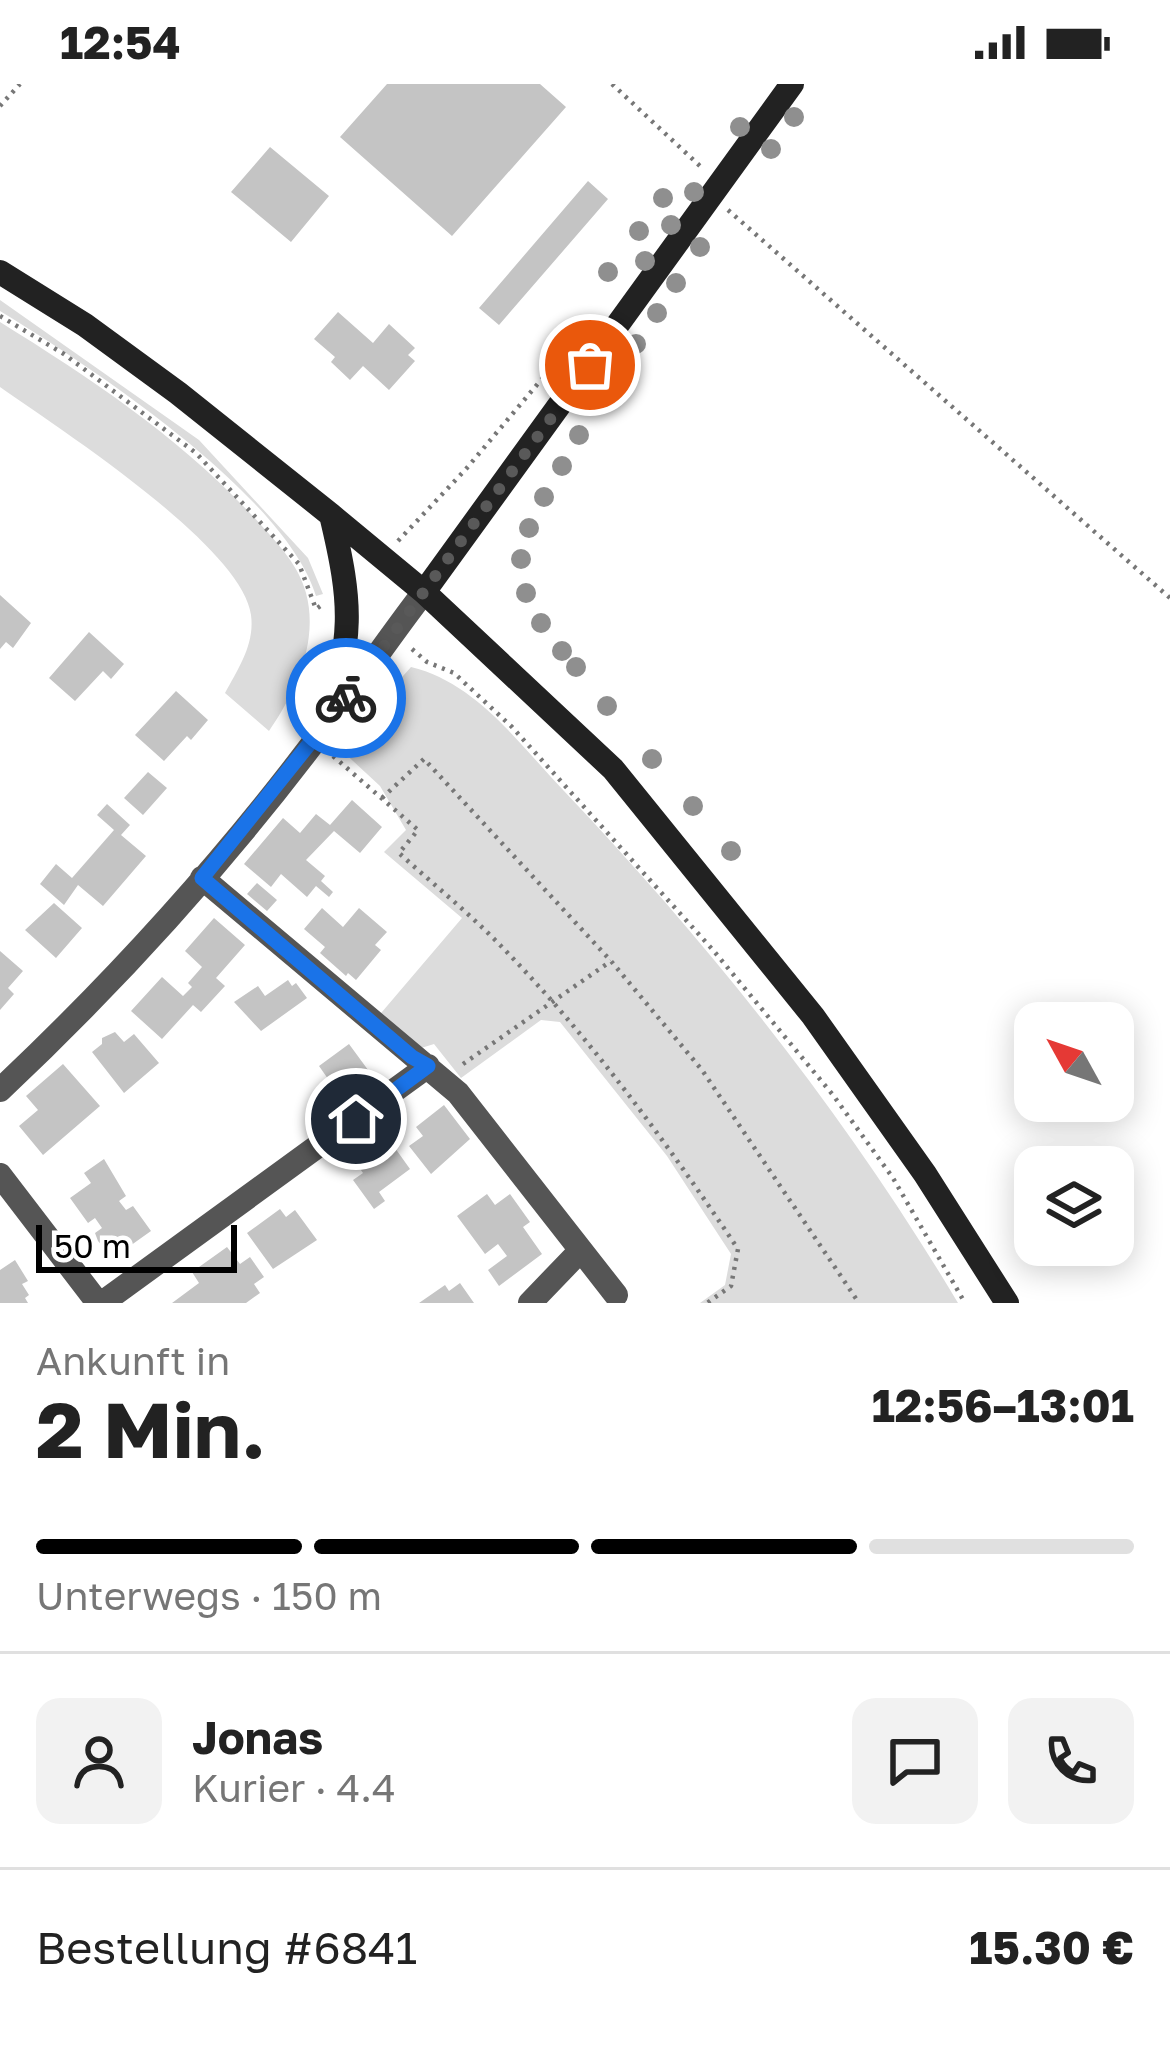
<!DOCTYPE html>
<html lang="de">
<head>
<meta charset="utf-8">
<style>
	body { margin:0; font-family:"Golos Text",sans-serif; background:#f2f2f2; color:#222; height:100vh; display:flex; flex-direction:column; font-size:45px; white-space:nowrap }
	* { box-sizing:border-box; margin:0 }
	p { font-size:39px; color:#767676 }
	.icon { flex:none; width:66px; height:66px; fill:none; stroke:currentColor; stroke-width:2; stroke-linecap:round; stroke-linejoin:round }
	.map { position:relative; height:1219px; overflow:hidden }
	.side { display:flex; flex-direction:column; background:#fff; flex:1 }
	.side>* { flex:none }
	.needle { width:78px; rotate:310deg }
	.tools { position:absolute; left:1014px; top:918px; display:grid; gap:24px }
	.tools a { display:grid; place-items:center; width:120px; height:120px; border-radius:24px; background:#fff; box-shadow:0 6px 30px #0003; font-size:60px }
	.scale { position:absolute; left:36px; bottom:30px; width:201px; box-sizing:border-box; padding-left:12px; border:6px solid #000; border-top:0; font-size:33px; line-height:42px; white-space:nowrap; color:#000; -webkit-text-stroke:9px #fff; paint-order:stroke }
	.pin { position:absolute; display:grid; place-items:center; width:102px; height:102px; color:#fff; margin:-51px; border:6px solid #fff; border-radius:50%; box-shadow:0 3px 12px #0007 }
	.courier { position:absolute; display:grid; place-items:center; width:120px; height:120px; margin:-60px; border:9px solid #1a73e8; border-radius:50%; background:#fff; color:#222; box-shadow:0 3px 15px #0007 }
	.overview em { font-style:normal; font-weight:700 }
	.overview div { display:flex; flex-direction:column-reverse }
	.overview { display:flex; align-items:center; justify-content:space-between; height:204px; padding:0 36px }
	h1 { font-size:78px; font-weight:700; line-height:90px }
	.bar { display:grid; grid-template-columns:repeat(4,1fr); gap:18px 12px; align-content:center; height:144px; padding:0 36px }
	.bar i { height:15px; border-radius:9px; background:#e0e0e0 }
	.bar .current { background:#000 }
	.bar p { grid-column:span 4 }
	.line { display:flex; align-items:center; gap:30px; padding:0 36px; border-top:3px solid #e0e0e0 }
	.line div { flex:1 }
	.round { display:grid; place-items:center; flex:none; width:126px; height:126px; border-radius:24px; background:#f2f2f2 }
	.status { display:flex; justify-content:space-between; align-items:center; height:84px; padding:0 60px; background:#fff; direction:ltr }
	.status svg { height:33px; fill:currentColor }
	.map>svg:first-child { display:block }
	.green { fill:#dcdcdc }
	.building { fill:#c4c4c4 }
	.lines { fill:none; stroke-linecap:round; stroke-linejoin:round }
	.path { stroke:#777; stroke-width:4.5; stroke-dasharray:3 6; stroke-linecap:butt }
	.street { stroke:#555; stroke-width:24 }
	.secondary { stroke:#222; stroke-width:24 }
	.tree { fill:#8f8f8f }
	.done { stroke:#595959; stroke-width:12; stroke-dasharray:0 21.6 }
	.route { stroke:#1a73e8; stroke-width:15 }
</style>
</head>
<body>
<div class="status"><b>12:54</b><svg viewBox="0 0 49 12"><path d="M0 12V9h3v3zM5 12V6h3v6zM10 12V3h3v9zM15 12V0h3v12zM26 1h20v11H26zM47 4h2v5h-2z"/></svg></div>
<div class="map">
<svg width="1170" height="1219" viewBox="0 0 1170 1219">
	<rect width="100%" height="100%" fill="#fff"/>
	<!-- green -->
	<path class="green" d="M0,216l199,140 109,118 15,36 -7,2c-31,-102 -226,-230 -316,-285z
		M0,238c95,59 185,119 261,203 18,20 38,41 45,68 13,48 -10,99 -37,138l-44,-38c13,-24 30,-49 26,-78 -9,-69 -193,-187 -251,-228z
		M411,583c66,16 108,77 153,124 148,156 284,327 394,512h-258l25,-18 6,-31 -64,-98 -107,-134 -19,-2 -80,58 -27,-34 -16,5 -42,-30 86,-101 -78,-66 22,-22 -26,-44 -41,-38z"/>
	<!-- building -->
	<path class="building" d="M387,0h153l26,23 -114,129 -112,-99z
		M270,63l59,49 -38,46 -60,-50z
		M588,97l20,18 -109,126 -20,-17z
		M338,228l35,31 16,-19 26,24 -7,7 7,6 -26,29 -26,-24 -13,14 -19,-18 4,-5 -21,-18z
		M0,511l31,28 -18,25 -7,-6 -6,7z
		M89,548l35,32 -13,15 -8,-8 -28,30 -26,-23z
		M176,607l32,29 -17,20 -4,-4 -23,25 -29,-26z
		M148,688l19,16 -24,27 -19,-17z
		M352,716l30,27 -22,26 -26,-22 -28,29 19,16 -4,5 12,11 -4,5 -13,-11 -9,11 -26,-23 -10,13 -27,-23 39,-46 17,15 16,-19 14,11z
		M107,720l23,21 -9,10 25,21 -43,50 -25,-21 -14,20 -24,-21 16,-20 16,14 42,-48 -17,-15z
		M257,799l20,17 -10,11 -20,-17z
		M54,819l28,25 -26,30 -31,-28z
		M322,824l21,19 16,-19 28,24 -12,13 6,5 -25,30 -8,-7 -2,3 -26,-23 5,-6 -21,-18z
		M214,834l31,27 -29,33 9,8 -24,26 -8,-7 -31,34 -31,-28 31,-34 21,19 9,-9 -4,-4 14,-16 -17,-16z
		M0,867l23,20 -15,17 6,6 -14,16z
		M288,896l4,6 4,-3 11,15 -46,33 -27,-29 24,-16 7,10z
		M115,948l9,10 10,-8 25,29 -35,30 -32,-41 10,-8v-6z
		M349,960l22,30 -31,22 -21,-30z
		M63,980l37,42 -57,49 -24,-29 19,-16 -12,-14z
		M444,1021l26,34 -39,35 -22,-28 14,-10 -7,-9z
		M385,1050l25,35 -31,23 6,9 -11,8 -21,-29 10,-7 -11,-16z
		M104,1075l22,37 -7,5 7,9 7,-4 18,25 -38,27 -15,-17 -3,-8 7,-5 -7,-10 -7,5 -18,-25 21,-15 -7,-10z
		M487,1110l8,11 15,-11 20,28 -7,5 19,27 -43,32 -11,-16 19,-14 -9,-12 -13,10 -28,-38z
		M280,1125l6,8 9,-7 22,30 -44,29 -26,-36z
		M227,1163l13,17 10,-7 14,20 -10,7 6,9 -14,10h-74l27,-20 -7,-11z
		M15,1176l13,21 -6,3 7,11 -4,3 3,5h-28v-33z
		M460,1199l14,20h-55l26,-18 4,6z"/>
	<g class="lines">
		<!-- path -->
		<path class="path" d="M612,0l88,82
			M0,22l20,-22
			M728,126l442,388
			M0,232l64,38 132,99 103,111 17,45 7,-5
			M398,457l68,-72 91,-108
			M412,565l15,13 27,11 58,54 201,223 120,145 60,83 72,125
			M333,672l85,74 -19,23c34,31 70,60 102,93 89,91 166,197 237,303l-7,37 -24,17
			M382,714l42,-39 187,202 91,109 157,233
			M463,980l148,-103"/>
		<!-- street -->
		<path class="street" d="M202,794l256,215 158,202
			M0,1006c118,-111 229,-234 326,-364 33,-44 64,-90 98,-134
			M0,1091l98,128
			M102,1219l326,-237
			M530,1219l50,-52"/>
		<!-- secondary -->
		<path class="secondary" d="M0,188l85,53 93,68 153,122 93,77 189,177 200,247 112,158 82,129
			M424,508l368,-508
			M325,643c28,-90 28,-120 6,-212"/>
	</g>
	<!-- trees -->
	<g class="tree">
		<circle cx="794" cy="33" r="10"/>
		<circle cx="740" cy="43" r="10"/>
		<circle cx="771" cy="65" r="10"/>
		<circle cx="694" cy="108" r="10"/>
		<circle cx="663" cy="114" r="10"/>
		<circle cx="671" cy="141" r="10"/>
		<circle cx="639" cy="147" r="10"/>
		<circle cx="700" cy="163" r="10"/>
		<circle cx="645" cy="177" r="10"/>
		<circle cx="608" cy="188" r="10"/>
		<circle cx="676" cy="199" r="10"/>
		<circle cx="657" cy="229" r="10"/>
		<circle cx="636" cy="260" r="10"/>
		<circle cx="618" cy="290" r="10"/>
		<circle cx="598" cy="321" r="10"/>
		<circle cx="579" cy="351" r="10"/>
		<circle cx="562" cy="382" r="10"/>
		<circle cx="544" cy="413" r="10"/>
		<circle cx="529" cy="444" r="10"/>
		<circle cx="521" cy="475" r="10"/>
		<circle cx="526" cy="509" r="10"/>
		<circle cx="541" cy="539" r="10"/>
		<circle cx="562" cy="567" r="10"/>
		<circle cx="576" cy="583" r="10"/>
		<circle cx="607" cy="622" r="10"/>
		<circle cx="652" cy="675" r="10"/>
		<circle cx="693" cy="722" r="10"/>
		<circle cx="731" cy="767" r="10"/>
	</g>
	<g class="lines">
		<!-- done -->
		<path class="done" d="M346,614l244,-333"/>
		<!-- route -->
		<path class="route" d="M346,614l-144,180 210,179 16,9 -72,53"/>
	</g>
</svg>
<div class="tools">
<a><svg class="needle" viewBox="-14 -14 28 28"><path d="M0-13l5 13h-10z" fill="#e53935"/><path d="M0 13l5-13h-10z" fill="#767676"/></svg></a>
<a><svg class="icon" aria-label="layers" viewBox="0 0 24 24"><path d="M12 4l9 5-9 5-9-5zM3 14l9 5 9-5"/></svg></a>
</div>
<div class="scale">50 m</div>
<div class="pin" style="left:590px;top:281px;background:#ea580c"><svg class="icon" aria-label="bag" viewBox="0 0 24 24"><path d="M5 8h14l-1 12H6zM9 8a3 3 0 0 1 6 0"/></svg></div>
<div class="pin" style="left:356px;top:1035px;background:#1f2937"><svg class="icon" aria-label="home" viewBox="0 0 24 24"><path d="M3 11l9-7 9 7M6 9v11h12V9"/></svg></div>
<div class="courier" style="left:346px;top:614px"><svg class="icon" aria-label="bike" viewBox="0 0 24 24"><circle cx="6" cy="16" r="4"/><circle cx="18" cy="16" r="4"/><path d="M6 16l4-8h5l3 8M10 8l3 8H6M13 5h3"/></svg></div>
</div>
<section class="side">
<div class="overview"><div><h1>2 Min.</h1><p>Ankunft in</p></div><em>12:56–13:01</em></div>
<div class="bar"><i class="current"></i><i class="current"></i><i class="current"></i><i></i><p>Unterwegs · 150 m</p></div>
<div class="line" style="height:216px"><a class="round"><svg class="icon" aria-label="person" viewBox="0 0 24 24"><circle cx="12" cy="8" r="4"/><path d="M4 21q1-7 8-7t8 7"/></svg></a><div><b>Jonas</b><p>Kurier · 4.4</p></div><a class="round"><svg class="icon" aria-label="chat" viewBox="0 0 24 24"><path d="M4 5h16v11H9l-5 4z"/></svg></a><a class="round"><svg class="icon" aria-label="phone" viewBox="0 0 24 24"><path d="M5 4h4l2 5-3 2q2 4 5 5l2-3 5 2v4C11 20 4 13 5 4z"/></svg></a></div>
<div class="line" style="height:156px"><div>Bestellung #6841</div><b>15.30 €</b></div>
</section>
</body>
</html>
